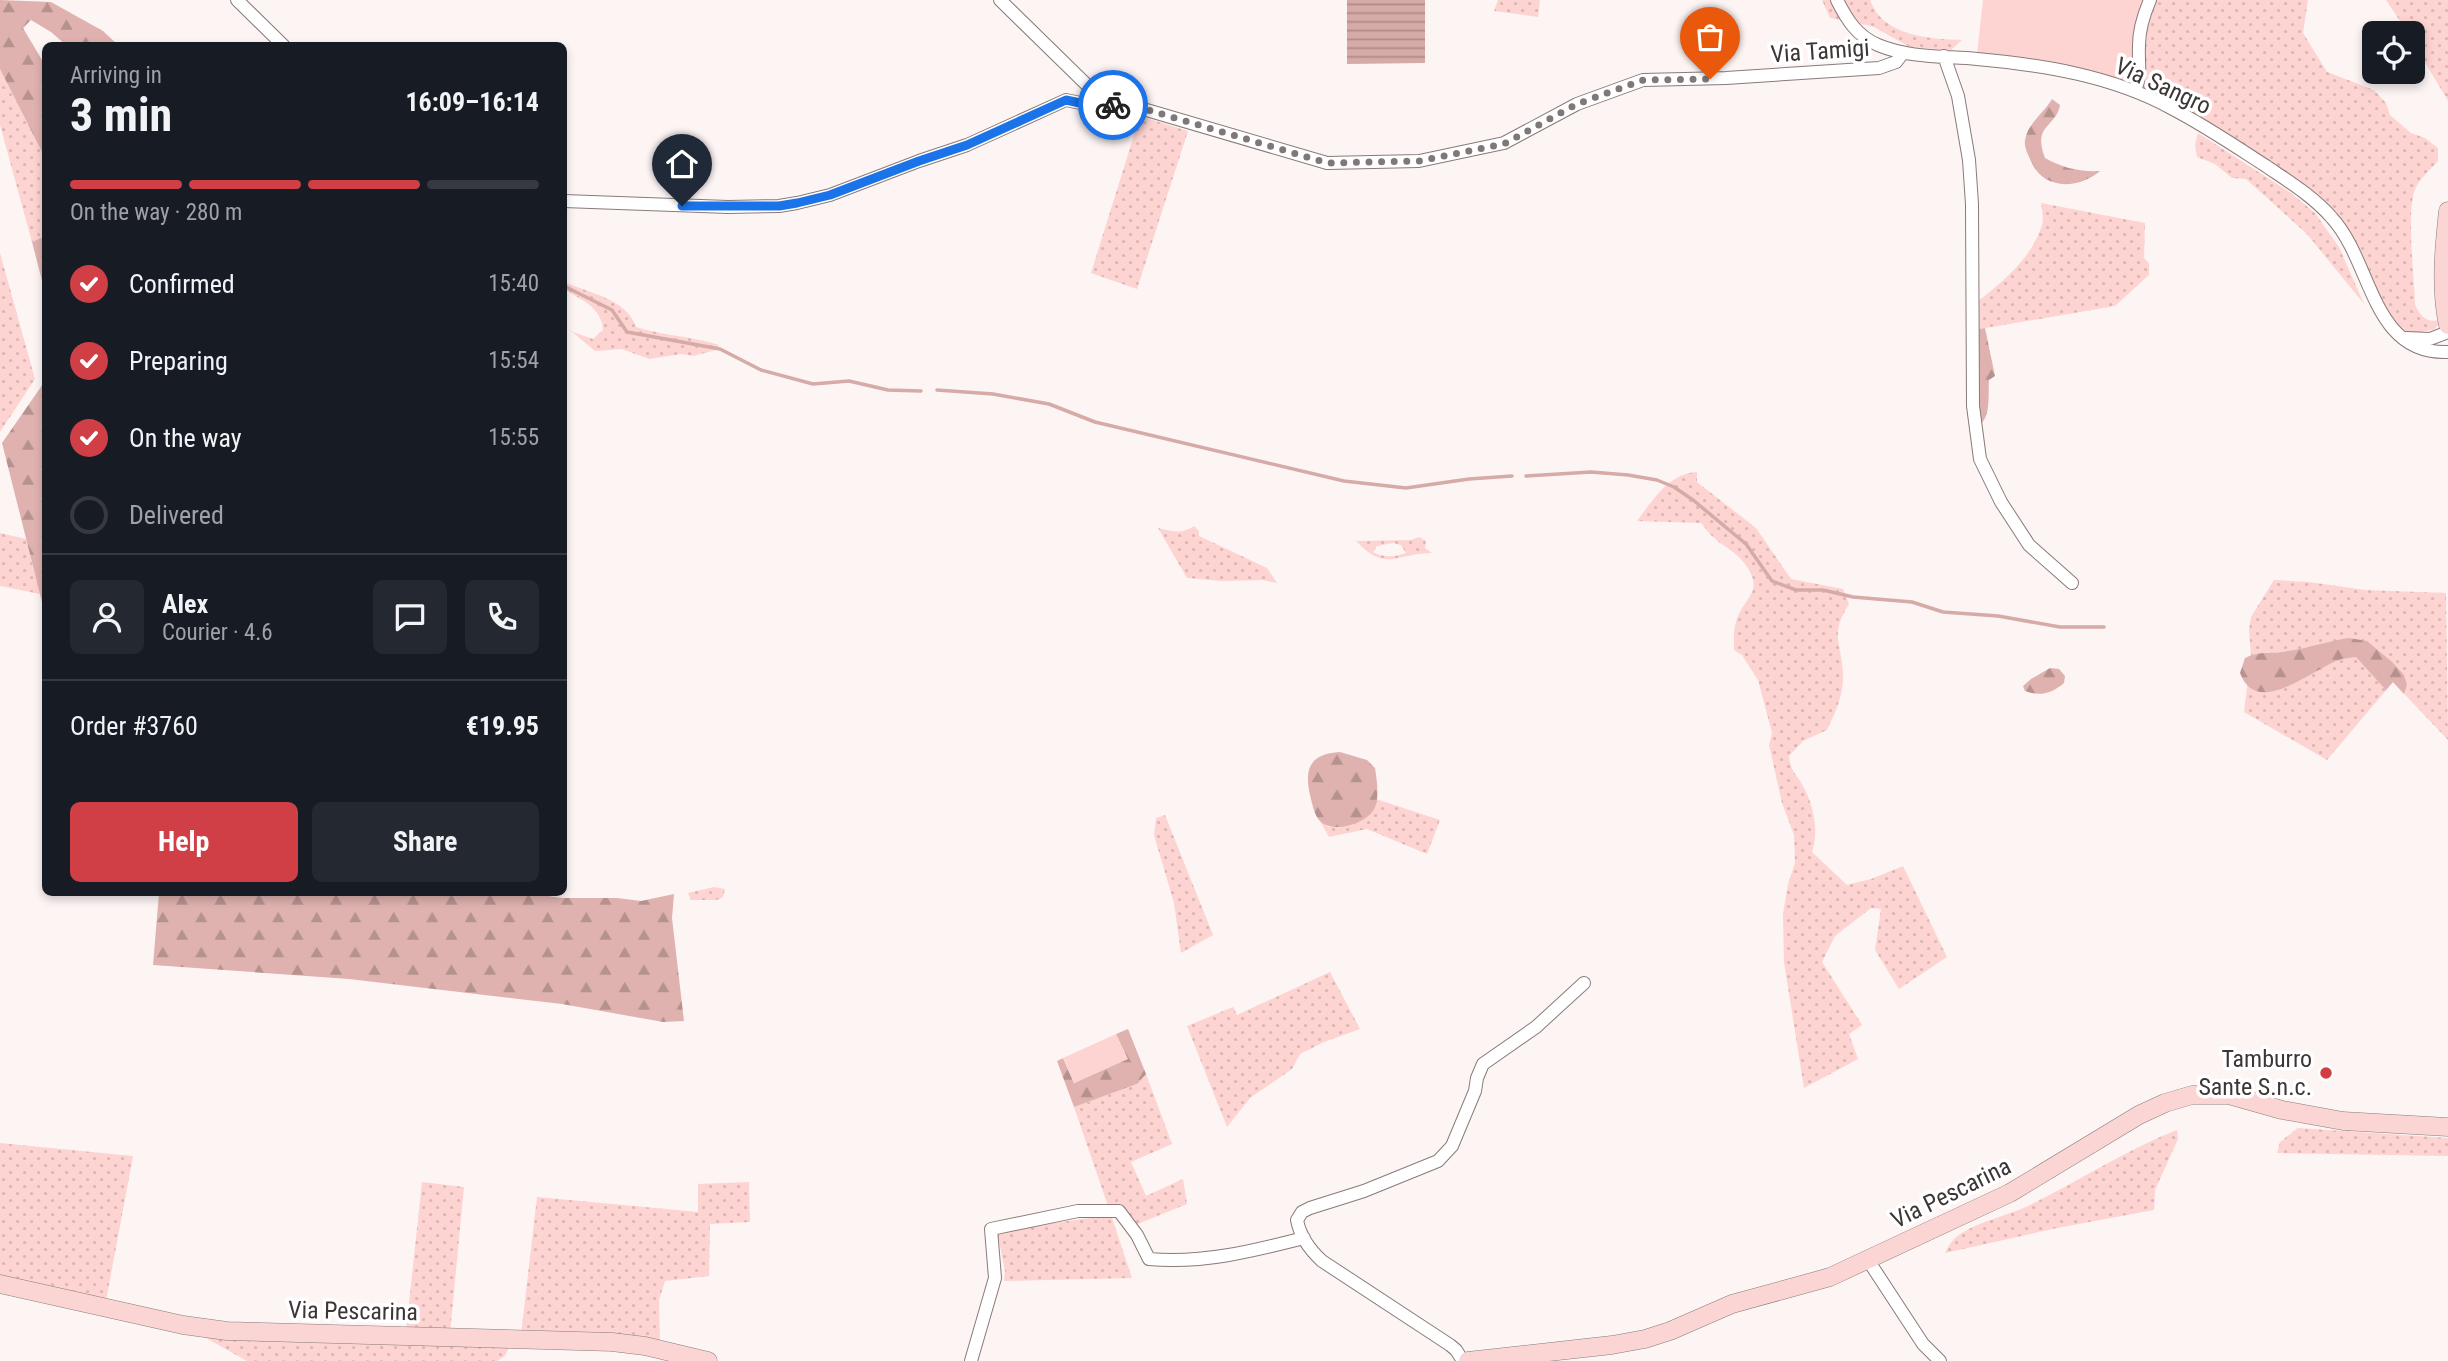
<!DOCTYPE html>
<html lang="en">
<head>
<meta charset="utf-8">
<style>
	body { margin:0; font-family:"Roboto Condensed",sans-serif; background:#242831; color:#f1f3f6; height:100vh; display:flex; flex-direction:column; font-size:26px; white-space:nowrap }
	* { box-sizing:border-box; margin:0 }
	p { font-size:23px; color:#9ea1a6 }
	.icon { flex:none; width:38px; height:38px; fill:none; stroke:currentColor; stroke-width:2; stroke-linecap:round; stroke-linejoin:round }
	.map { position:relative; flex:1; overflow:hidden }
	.sheet { position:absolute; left:42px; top:42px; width:525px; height:854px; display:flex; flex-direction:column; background:#171b24; border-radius:10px; box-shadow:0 4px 10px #0003 }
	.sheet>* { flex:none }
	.controls { position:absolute; left:2362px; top:21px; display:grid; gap:14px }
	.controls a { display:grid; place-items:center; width:63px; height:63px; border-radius:10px; background:#171b24; box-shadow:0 4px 10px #0003; font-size:35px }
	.pin { position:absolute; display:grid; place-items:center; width:60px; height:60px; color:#fff; margin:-72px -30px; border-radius:50% 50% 50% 0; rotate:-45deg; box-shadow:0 0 7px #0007 }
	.pin .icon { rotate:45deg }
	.courier { position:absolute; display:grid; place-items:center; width:70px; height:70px; margin:-35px; border:5px solid #1a73e8; border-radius:50%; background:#fff; color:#222; box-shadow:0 2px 9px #0007 }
	.headline em { font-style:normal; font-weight:700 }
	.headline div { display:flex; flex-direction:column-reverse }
	.headline { display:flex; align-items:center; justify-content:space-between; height:119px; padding:0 28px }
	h1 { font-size:46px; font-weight:700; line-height:52px }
	.bar { display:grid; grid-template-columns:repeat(4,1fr); gap:10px 7px; align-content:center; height:84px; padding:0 28px }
	.bar i { height:9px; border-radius:5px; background:#363941 }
	.bar .selected { background:#cf3f45 }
	.bar p { grid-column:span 4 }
	.line { display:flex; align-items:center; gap:18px; padding:0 28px; border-top:2px solid #363941 }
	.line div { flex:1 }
	.round { display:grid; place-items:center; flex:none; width:74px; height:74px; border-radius:10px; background:#242831 }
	ol { padding:0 28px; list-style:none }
	li { display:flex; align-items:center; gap:21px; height:77px }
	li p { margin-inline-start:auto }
	li .icon { padding:7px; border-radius:50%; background:#cf3f45; color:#fff; stroke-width:4 }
	li:last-child { color:#9ea1a6 }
	li i { width:38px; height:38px; border:4px solid #363941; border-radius:50% }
	.action { display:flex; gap:14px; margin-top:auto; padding:14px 28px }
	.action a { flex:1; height:80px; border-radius:10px; background:#cf3f45; color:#fff; font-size:28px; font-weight:700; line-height:80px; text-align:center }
	.action a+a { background:#242831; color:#f1f3f6 }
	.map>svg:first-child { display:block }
	.grass { fill:url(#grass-dots); fill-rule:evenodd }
	.forest { fill:url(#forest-firs) }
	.green { fill:#fdd4d1 }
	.water { fill:url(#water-rules) }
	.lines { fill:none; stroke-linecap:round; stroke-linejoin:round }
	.stream { stroke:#d6aaa7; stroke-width:3.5 }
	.street-casing { stroke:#887b7a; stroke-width:14 }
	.secondary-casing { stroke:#887b7a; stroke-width:19 }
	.street { stroke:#fff; stroke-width:12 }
	.secondary { stroke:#fad5d4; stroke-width:18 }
	.done { stroke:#807878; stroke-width:7; stroke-dasharray:0 12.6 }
	.route { stroke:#1a73e8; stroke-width:9 }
	.poi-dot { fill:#cf3f45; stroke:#fff; stroke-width:2.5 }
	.labels { text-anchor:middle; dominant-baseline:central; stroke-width:7; stroke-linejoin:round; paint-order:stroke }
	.street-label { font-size:24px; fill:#3c3636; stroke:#fff }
	.poi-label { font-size:24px; fill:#3c3636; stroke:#fff; text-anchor:end }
</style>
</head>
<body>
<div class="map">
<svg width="2448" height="1361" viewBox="0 0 2448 1361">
	<defs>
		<pattern id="grass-dots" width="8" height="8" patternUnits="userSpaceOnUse" patternTransform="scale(1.75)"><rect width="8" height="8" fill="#fdd4d1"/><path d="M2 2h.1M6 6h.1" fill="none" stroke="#dab7b4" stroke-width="1.8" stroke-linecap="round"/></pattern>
		<pattern id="forest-firs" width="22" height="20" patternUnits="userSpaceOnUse" patternTransform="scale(1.75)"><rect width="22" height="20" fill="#dfb2af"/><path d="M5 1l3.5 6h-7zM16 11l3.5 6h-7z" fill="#b6928f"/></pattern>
		<pattern id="water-rules" width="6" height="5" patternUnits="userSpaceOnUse" patternTransform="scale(1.75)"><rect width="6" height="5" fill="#d6aaa7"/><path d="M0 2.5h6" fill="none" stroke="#af8b89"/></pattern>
	</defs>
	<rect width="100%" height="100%" fill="#fdf4f4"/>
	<!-- grass -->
	<path class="grass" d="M1498,0h42l-2,17 -44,-6z
		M1822,0h48c12,36 60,39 92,40l-11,10 -41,-3 -38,-21 -42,-8z
		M2140,0h168l-5,33 24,39 47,18 12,13 4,12 21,18 14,5 13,10v13c-8,9 -20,19 -24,31 -7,24 0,85 1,112 5,13 12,19 26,16l-6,9 -25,6c-31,-19 -42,-83 -68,-113 -27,-32 -63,-52 -99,-73 -33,-20 -67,-40 -101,-60 8,-29 -9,-60 -2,-89z
		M2386,0h62v101l-35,-59v-9h-5z
		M0,69l45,89v78l-13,6 -32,-117z
		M1140,116l48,15 -51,158 -46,-16z
		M2198,133l93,60 24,20 24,34 25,57 -57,-70 -61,-55 -14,-1 -17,-14 -18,-7 -2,-12z
		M2041,203l104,20 -1,35 5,5v12l-34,31 -141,24v-26c27,-20 58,-46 68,-79 2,-6 0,-15 -1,-22z
		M0,253l35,126 -35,53z
		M564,282c25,11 63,17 72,45 27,9 56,9 83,18l-3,5 -23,6 -12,-2 -32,5 -27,-10 -27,2 -31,-26 9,7 20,7 10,-9c-2,-24 -21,-29 -39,-41z
		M1697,472v10l59,46 35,51 52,10 6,15c-21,32 -6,40 -6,73 0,19 -8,36 -16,53l-24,11 -14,15c2,17 7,17 14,30 11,20 16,45 9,66l35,33 24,-6 32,-13 44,91 -48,32 -24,-39 6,-41 -10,-1 -36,28 -13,26 40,63 -13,9 9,25 -54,29 -20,-126 -1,-48 5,-30 7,-21 -1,-28 -12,-32 -13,-58 3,-12 -14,-53 -16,-25 -8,-5c0,-9 -1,-19 2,-28 7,-25 30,-29 9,-58 -9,-13 -22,-17 -33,-28 -4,-3 -7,-9 -11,-13l-64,-2c16,-21 31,-47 60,-49z
		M1194,526l5,5v5l68,32 10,15 -14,-3 -41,1 -35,-3 -29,-50c13,3 24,7 36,-2z
		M0,533l26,6 14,55 -40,-8z
		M1419,537l7,4 -1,7 7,5c-36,0 -46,20 -76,-12l55,-1zM1393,543l8,2 5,8c-11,4 -23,5 -33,-1l4,-6z
		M2274,580l35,2 56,8 81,3 2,147 -55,-58 -66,78 -83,-48 7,-57 -2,-25 2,-13z
		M1376,799l64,21 -13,34 -60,-25 -38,8 -9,-16 9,6 44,-16z
		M1165,815l48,120 -32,18 -7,-50 -20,-68 2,-17z
		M714,887l11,2 -2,8 -6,3h-26l-3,-7z
		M1330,972l30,57 -36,13 -24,12 -8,15 -42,29 -23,29 -40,-101 46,-19 4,8z
		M1146,1074l26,70 -41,18 15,34 37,-17 4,25 -52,21 -27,-19 -34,-99 63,-23z
		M2298,1128l150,10v18l-171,-3 3,-11z
		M2177,1130l1,9 -23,51 -1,20 -97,18 -112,25c4,-8 9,-16 17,-20 20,-13 45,-17 66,-27 50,-24 97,-56 149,-76z
		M0,1143l133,13 -27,145 -106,-24z
		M422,1182l42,5 -14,146 -44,-2z
		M749,1182l1,40 -40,2 -1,52 -44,5 -6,19 1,43 -139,-8 16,-138 161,15v-28z
		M1111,1215l21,63 -128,3 1,-10 -8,-40z
		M197,1333l312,14 -4,9 -8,5h-250z"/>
	<!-- forest -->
	<path class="forest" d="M0,0l51,2 52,29 15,14h-52l-15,-13 -20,-12 -8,8 22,37v93l-45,-89z
		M2052,99l8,6c-4,23 -28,19 -15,53 18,10 34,14 55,13 -21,18 -57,20 -69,-10 -3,-7 -7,-13 -6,-21 3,-17 19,-27 27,-41z
		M45,236v56l-13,-50z
		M1985,328l10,48 -6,4c-1,14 2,34 -8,44l-7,-94z
		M45,381v233l-43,-171z
		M2349,638l18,3 25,21 12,13 3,10 -3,9 -11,-12 -7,8 -30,-33c-6,1 -12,1 -17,3 -27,9 -82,59 -99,13l5,-15c16,-8 26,-3 43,-7 21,-3 40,-10 61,-13z
		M2050,668l9,1 6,7 -1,7c-12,10 -23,14 -39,8l-2,-5 8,-7z
		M1340,752l27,8 8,8c2,12 5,33 -2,43 -10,14 -42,23 -54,9 -5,-6 -7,-17 -9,-25 -6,-27 0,-41 30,-43z
		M520,892l42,6h55l24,3 33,-7 -2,24 12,103 -21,1 -101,-18 -213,-25 -196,-14 6,-72z
		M1128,1029l18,45 -9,10 -63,23 -17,-46 6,-3 11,25 53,-24 -11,-25z"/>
	<!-- green -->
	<path class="green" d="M1983,0h157l-7,86 -156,-32z
		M1116,1034l12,25 -54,24 -11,-25z"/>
	<!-- water -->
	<path class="water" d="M1347,0h78v63l-78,1z"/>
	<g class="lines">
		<!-- stream -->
		<path class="stream" d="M564,286l48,24 15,22 93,17 41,21 52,14 36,-3 39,9 33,1
			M937,390l56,4 56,10 46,18 249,59 62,7 63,-9 43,-3
			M1526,476l65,-4 37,3 29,5 17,7 19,13 53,44 26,37 24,9h27l30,7 59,5 31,10 55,4 62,11h44"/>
		<!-- street casing -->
		<g class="street-casing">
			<path id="street" d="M237,0l47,46
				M1000,0l90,88 43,18 194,57 92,-2 85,-18 73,-39 66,-24 83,-2 153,-10 17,-6 7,-9
				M1837,0c10,20 20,36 41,45 31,13 67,11 99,14 67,6 135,17 194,49 33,17 64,38 95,58 22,15 48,31 66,52 41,45 39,137 116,134
				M1944,56l14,40 11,64 3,44 1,202 7,53 21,43 28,43 43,38
				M2135,91c7,-18 3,-27 4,-46 0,-15 5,-31 11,-45
				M564,201l164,6 51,-1 18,-3 33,-8 89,-34 48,-16 99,-45 29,6 28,-2
				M2406,338l24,1 18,-7
				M1868,1260l55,84 17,17
				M971,1361l24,-83 -4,-49 87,-18h41l18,24 12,24c53,5 104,-8 155,-21
				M1463,1361l-7,-11 -6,-5 -128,-84c-12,-11 -22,-25 -25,-41l5,-8 8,-4 54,-17 74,-30 14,-15 23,-55 2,-13 6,-14 53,-37 48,-44"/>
		</g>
		<!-- secondary casing -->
		<g class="secondary-casing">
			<path id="secondary" d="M2448,211c-4,36 -8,78 0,114
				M0,1284l183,41 44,6 385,11 33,4 63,15
				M1468,1361l144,-16 33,-6 25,-8 62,-27 98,-27 180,-84 129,-78 26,-12 27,-8h37l53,15 61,11 105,6"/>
		</g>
		<!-- street -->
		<use href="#street" class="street"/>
		<!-- secondary -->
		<use href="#secondary" class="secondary"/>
	</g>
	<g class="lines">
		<!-- done -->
		<path class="done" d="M1113,105l15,-1 199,59 92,-2 85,-17 73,-40 66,-24 67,-1"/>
		<!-- route -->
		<path class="route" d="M682,206h97l18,-3 33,-8 89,-34 48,-16 99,-45 28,6 19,-1"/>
	</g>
	<!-- markers -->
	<circle class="poi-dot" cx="2326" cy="1073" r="7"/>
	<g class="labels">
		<!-- street labels -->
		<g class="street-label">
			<text transform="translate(1820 51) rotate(-4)">Via Tamigi</text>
			<text transform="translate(2163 86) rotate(25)">Via Sangro</text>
			<text transform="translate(1951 1193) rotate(-26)">Via Pescarina</text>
			<text transform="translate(353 1311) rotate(1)">Via Pescarina</text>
		</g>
		<!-- poi labels -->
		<g class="poi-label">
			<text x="2312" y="1059">Tamburro<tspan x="2312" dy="28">Sante S.n.c.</tspan></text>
		</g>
	</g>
</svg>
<div class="controls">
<a><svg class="icon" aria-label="locate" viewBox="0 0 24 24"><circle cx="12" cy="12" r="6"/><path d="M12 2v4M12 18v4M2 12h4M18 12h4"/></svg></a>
</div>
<div class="pin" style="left:1710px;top:79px;background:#ea580c"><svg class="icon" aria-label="bag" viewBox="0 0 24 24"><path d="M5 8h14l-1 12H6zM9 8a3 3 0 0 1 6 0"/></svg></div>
<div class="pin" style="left:682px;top:206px;background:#1f2937"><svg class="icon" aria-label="home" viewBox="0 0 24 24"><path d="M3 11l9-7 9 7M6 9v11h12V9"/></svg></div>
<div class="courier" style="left:1113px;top:105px"><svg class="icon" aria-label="bike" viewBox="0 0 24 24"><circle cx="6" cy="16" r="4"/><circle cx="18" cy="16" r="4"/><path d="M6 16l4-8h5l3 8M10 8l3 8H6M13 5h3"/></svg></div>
<section class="sheet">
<div class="headline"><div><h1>3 min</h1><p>Arriving in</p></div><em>16:09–16:14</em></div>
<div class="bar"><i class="selected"></i><i class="selected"></i><i class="selected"></i><i></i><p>On the way · 280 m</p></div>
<ol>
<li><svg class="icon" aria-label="check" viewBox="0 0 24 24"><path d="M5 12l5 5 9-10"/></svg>Confirmed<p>15:40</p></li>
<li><svg class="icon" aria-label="check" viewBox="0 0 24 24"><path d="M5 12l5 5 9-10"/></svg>Preparing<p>15:54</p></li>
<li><svg class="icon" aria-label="check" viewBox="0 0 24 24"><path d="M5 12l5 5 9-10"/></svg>On the way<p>15:55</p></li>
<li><i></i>Delivered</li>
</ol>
<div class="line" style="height:126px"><a class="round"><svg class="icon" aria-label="person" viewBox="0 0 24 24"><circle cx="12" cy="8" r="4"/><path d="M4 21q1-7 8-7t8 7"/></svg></a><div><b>Alex</b><p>Courier · 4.6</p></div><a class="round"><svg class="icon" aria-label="chat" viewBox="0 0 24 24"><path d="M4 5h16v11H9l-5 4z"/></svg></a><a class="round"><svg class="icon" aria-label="phone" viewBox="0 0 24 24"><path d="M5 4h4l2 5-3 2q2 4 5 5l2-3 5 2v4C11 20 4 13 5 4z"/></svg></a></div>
<div class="line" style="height:91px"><div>Order #3760</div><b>€19.95</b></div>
<div class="action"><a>Help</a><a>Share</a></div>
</section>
</div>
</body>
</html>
